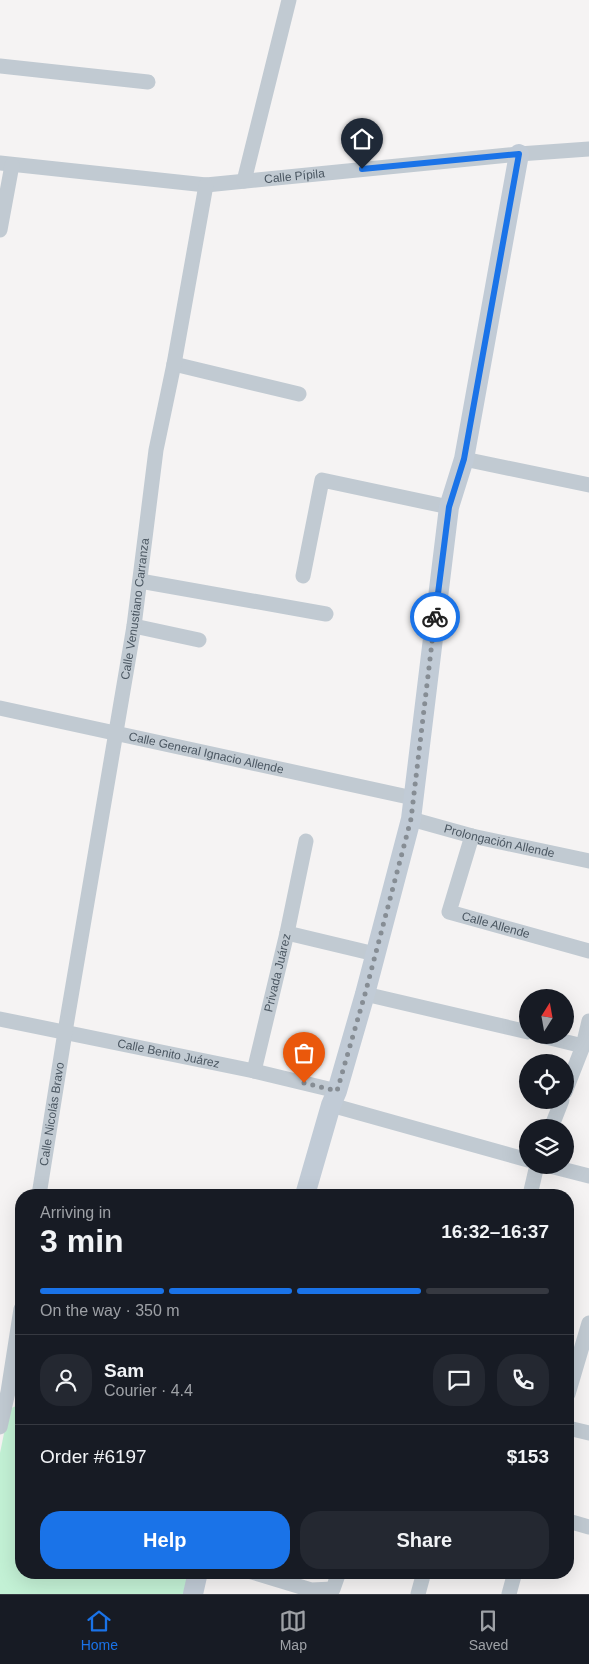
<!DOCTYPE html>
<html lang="en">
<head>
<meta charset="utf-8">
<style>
	body { margin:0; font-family:Arial,sans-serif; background:#242831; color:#f1f3f6; height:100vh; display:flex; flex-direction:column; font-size:19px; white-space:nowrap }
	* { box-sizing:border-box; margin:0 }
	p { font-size:16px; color:#9ea1a6 }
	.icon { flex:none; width:28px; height:28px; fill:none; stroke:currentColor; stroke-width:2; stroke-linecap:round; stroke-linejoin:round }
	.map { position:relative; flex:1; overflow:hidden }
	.side { position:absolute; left:15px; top:1189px; width:559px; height:390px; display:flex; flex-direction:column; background:#171b24; border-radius:20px; box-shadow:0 5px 20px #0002 }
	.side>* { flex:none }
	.needle { width:32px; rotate:11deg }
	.tools { position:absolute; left:519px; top:989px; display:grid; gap:10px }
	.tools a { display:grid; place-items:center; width:55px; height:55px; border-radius:50%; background:#171b24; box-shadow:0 5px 20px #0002; font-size:25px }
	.pin { position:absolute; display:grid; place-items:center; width:42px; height:42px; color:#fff; margin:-51px -21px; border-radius:50% 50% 50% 0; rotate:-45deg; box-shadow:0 0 5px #0007 }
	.pin .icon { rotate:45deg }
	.courier { position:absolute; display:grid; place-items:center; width:50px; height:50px; margin:-25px; border:4px solid #1a73e8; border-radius:50%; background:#fff; color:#222; box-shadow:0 1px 6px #0007 }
	.overview em { font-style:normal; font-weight:700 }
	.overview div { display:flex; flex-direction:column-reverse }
	.overview { display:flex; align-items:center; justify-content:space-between; height:85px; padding:0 25px }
	h1 { font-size:32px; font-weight:700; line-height:38px }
	.bar { display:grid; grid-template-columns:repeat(4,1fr); gap:8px 5px; align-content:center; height:60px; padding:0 25px }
	.bar i { height:6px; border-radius:4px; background:#363941 }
	.bar .on { background:#1a73e8 }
	.bar p { grid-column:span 4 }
	.line { display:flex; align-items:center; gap:12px; padding:0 25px; border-top:1px solid #363941 }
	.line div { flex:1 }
	.round { display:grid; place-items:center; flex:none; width:52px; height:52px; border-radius:20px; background:#242831 }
	.button { display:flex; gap:10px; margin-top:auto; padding:10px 25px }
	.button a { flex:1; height:58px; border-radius:20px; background:#1a73e8; color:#fff; font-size:20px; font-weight:700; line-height:58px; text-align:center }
	.button a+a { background:#242831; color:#f1f3f6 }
	.dock { display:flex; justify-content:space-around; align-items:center; height:70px; border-top:1px solid #363941; background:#171b24; font-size:14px; color:#9ea1a6 }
	.dock a { display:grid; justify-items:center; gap:2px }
	.dock .on { color:#1a73e8 }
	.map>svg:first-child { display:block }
	.green { fill:#c3f1d5 }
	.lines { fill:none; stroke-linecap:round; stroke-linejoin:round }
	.street { stroke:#c1cad2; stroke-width:15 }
	.secondary { stroke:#c1cbd6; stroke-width:20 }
	.done { stroke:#868d94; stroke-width:5; stroke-dasharray:0 9 }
	.route { stroke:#1a73e8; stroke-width:6 }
	.labels { text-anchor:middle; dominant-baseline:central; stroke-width:4.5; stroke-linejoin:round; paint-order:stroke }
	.street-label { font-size:12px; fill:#4a5661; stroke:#fff }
</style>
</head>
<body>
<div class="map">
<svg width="589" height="1594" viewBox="0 0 589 1594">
	<rect width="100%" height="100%" fill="#f5f3f3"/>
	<!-- green -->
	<path class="green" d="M21,1404v168l168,1 -5,21h-184v-141l9,-44z"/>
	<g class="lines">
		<!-- street -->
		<g class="street">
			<path d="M0,66l148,16"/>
			<path id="s1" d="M0,163l206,22 313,-31 70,-5"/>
			<path d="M244,181l45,-181"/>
			<path d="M0,230l12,-65"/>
			<path d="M174,364l125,30"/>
			<path d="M464,459l125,26"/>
			<path d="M303,576l19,-96 127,27"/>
			<path d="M140,581l186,33"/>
			<path d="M134,626l65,14"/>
			<path id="s2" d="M0,708l413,90"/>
			<path id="s3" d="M411,819l61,17 117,25"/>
			<path id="s4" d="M472,836l-23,76 140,39"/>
			<path d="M287,933l88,21"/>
			<path d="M365,994l163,38"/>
			<path id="s5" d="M0,1019l254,52 83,20"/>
			<path d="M538,1035l45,11"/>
			<path id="s6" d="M254,1071l33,-138 19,-92"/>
			<path d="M565,1092l18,-46 6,-25"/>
			<path d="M331,1105l197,55"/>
			<path d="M551,1128l11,-28"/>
			<path d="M546,1165l43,11"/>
			<path id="s7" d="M39,1195l26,-163 69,-406 22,-176 18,-86 32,-179"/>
			<path d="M530,1195l7,-30"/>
			<path d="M568,1394l21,-71"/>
			<path d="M0,1427l8,-35 13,-83"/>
			<path d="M568,1428l21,5"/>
			<path d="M568,1521l21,6"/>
			<path d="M252,1572l59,18 22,-1 6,-17"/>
			<path d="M418,1594l6,-22"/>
			<path d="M509,1594l6,-22"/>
		</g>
		<!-- secondary -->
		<path class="secondary" d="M305,1195l26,-90 6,-14 28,-97 46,-175 38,-312 15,-48 55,-305
			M193,1594l5,-22"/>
	</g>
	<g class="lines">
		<!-- done -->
		<path class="done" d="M304,1083l33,8 28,-97 46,-175 24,-202"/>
		<!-- route -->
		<path class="route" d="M362,169l157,-15 -55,305 -15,48 -14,110"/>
	</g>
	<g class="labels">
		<!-- street labels -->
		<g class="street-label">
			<text stroke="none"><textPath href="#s1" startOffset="296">Calle Pípila</textPath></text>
			<text stroke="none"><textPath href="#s7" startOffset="594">Calle Venustiano Carranza</textPath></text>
			<text stroke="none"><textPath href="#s2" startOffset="211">Calle General Ignacio Allende</textPath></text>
			<text stroke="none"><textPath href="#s3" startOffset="91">Prolongación Allende</textPath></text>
			<text stroke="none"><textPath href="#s4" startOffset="128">Calle Allende</textPath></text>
			<text stroke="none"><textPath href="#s6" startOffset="101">Privada Juárez</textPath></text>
			<text stroke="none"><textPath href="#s5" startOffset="172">Calle Benito Juárez</textPath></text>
			<text stroke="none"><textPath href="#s7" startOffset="82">Calle Nicolás Bravo</textPath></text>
		</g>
	</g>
</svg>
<div class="tools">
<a><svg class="needle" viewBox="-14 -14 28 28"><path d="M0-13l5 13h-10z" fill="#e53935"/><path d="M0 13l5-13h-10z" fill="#9ea1a6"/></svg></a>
<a><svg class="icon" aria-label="locate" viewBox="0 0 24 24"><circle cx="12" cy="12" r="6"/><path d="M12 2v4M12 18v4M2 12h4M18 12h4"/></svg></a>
<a><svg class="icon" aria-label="layers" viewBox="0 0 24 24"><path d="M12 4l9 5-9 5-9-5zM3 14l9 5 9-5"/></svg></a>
</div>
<div class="pin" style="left:304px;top:1083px;background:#ea580c"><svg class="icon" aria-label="bag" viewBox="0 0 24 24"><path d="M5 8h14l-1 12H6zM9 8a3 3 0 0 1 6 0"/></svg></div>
<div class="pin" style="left:362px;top:169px;background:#1f2937"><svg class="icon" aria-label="home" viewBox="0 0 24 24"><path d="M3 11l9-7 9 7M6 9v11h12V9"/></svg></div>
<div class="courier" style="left:435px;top:617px"><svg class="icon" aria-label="bike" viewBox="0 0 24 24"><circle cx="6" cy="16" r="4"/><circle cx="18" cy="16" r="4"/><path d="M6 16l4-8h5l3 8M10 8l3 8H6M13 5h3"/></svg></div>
<section class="side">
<div class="overview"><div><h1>3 min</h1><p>Arriving in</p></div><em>16:32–16:37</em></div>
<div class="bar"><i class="on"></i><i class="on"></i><i class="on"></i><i></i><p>On the way · 350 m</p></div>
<div class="line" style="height:90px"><a class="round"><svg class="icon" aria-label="person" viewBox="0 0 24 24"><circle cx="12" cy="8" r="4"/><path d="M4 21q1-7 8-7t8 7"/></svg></a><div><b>Sam</b><p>Courier · 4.4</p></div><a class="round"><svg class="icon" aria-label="chat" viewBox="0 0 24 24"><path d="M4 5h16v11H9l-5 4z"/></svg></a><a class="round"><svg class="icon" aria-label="phone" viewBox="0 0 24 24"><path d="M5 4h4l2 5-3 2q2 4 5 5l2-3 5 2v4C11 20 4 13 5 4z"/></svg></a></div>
<div class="line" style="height:65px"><div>Order #6197</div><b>$153</b></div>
<div class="button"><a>Help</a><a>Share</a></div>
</section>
</div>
<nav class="dock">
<a class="on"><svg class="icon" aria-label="home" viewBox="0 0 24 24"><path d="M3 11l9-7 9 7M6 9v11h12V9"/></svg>Home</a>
<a><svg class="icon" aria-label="map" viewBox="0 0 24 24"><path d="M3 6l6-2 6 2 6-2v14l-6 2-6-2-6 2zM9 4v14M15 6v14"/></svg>Map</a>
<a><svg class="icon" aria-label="saved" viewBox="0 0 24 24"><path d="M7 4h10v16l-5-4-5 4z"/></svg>Saved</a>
</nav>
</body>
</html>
